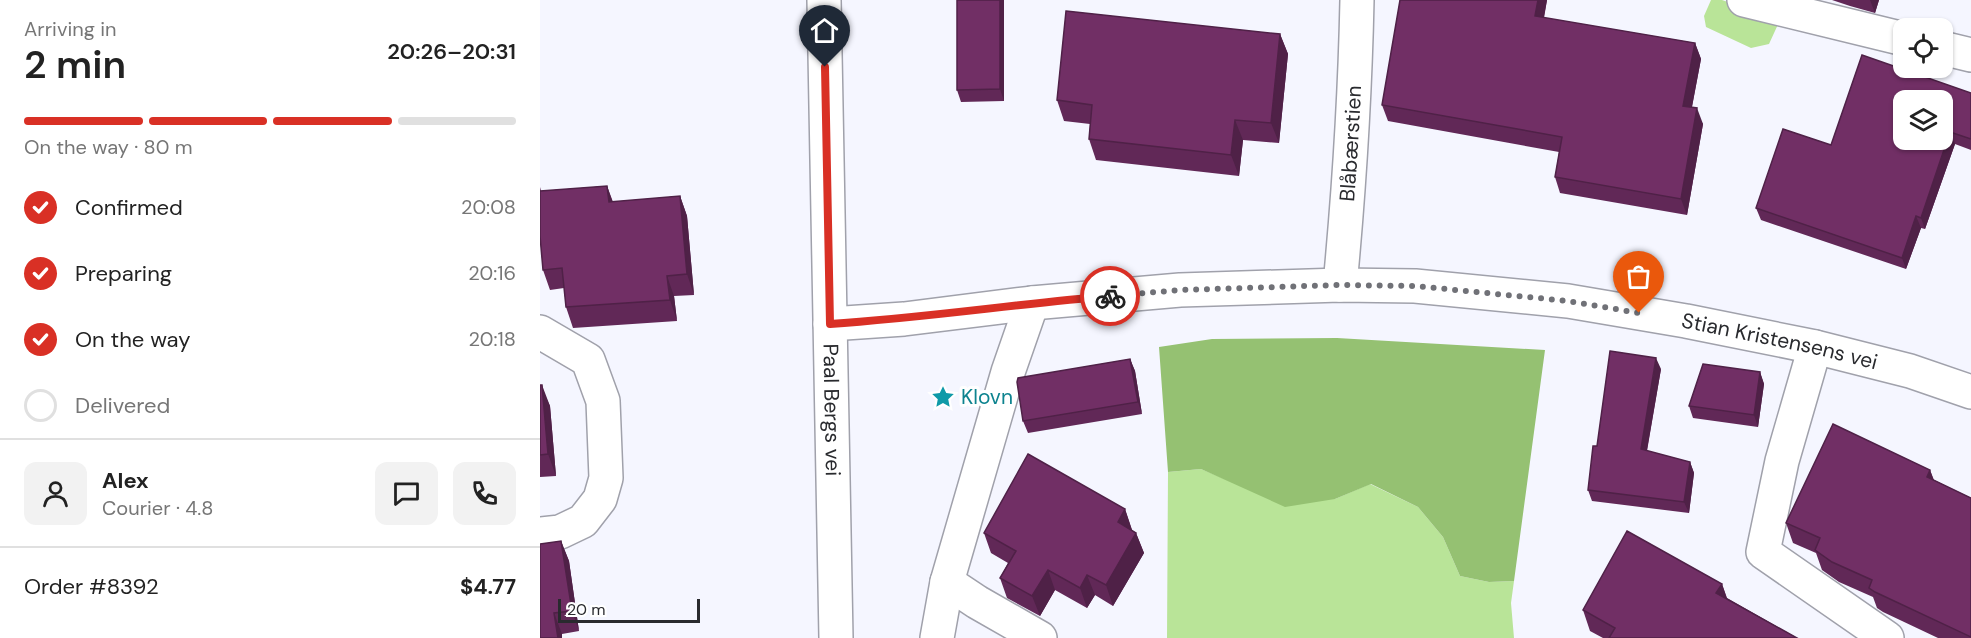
<!DOCTYPE html>
<html lang="en">
<head>
<meta charset="utf-8">
<style>
	body { margin:0; font-family:"DM Sans",sans-serif; background:#f2f2f2; color:#222; height:100vh; display:flex; flex-direction:column; font-size:22px; white-space:nowrap }
	* { box-sizing:border-box; margin:0 }
	p { font-size:20px; color:#767676 }
	.icon { flex:none; width:33px; height:33px; fill:none; stroke:currentColor; stroke-width:2; stroke-linecap:round; stroke-linejoin:round }
	.map { position:relative; flex:1; overflow:hidden }
	.sheet { display:flex; flex-direction:column; background:#fff; width:540px }
	.sheet>* { flex:none }
	.controls { position:absolute; left:1353px; top:18px; display:grid; gap:12px }
	.controls a { display:grid; place-items:center; width:60px; height:60px; border-radius:12px; background:#fff; box-shadow:0 2px 4px #0004; font-size:30px }
	.scale { position:absolute; left:18px; bottom:15px; width:142px; box-sizing:border-box; padding-left:6px; border:3px solid #292a2e; border-top:0; font-size:16px; line-height:21px; white-space:nowrap; color:#292a2e; -webkit-text-stroke:4px #fff; paint-order:stroke }
	.pin { position:absolute; display:grid; place-items:center; width:51px; height:51px; color:#fff; margin:-62px -26px; border-radius:50% 50% 50% 0; rotate:-45deg; box-shadow:0 0 6px #0007 }
	.pin .icon { rotate:45deg }
	.courier { position:absolute; display:grid; place-items:center; width:60px; height:60px; margin:-30px; border:4px solid #d93025; border-radius:50%; background:#fff; color:#222; box-shadow:0 2px 8px #0007 }
	.summary em { font-style:normal; font-weight:600 }
	.summary div { display:flex; flex-direction:column-reverse }
	.summary { display:flex; align-items:center; justify-content:space-between; height:102px; padding:0 24px }
	h1 { font-size:39px; font-weight:600; line-height:45px }
	.bar { display:grid; grid-template-columns:repeat(4,1fr); gap:9px 6px; align-content:center; height:72px; padding:0 24px }
	.bar i { height:8px; border-radius:4px; background:#e0e0e0 }
	.bar .on { background:#d93025 }
	.bar p { grid-column:span 4 }
	.line { display:flex; align-items:center; gap:15px; padding:0 24px; border-top:2px solid #e0e0e0 }
	.line div { flex:1 }
	.round { display:grid; place-items:center; flex:none; width:63px; height:63px; border-radius:12px; background:#f2f2f2 }
	ol { padding:0 24px; list-style:none }
	li { display:flex; align-items:center; gap:18px; height:66px }
	li p { margin-inline-start:auto }
	li .icon { padding:6px; border-radius:50%; background:#d93025; color:#fff; stroke-width:4 }
	li:last-child { color:#767676 }
	li i { width:33px; height:33px; border:3px solid #e0e0e0; border-radius:50% }
	main { display:flex; flex:1; min-height:0 }
	.map>svg:first-child { display:block }
	.green { fill:#b9e498 }
	.forest { fill:#95c172 }
	.lines { fill:none; stroke-linecap:round; stroke-linejoin:round }
	.minor-casing { stroke:#a0a1ab; stroke-width:36 }
	.minor { stroke:#fff; stroke-width:33 }
	.wall { fill:#612857 }
	.shaded-wall { fill:#4f2147 }
	.building { fill:#712f65; stroke:#4f2147; stroke-width:1.5; fill-rule:evenodd }
	.done { stroke:#707177; stroke-width:6; stroke-dasharray:0 10.8 }
	.route { stroke:#d93025; stroke-width:8 }
	.labels { text-anchor:middle; dominant-baseline:central; stroke-width:6; stroke-linejoin:round; paint-order:stroke }
	.street-label { font-size:21px; fill:#292a2e; stroke:#fff }
	.culture-label { font-size:21px; fill:#0d838f; stroke:#fff; text-anchor:start }
</style>
</head>
<body>
<main>
<section class="sheet">
<div class="summary"><div><h1>2 min</h1><p>Arriving in</p></div><em>20:26–20:31</em></div>
<div class="bar"><i class="on"></i><i class="on"></i><i class="on"></i><i></i><p>On the way · 80 m</p></div>
<ol>
<li><svg class="icon" aria-label="check" viewBox="0 0 24 24"><path d="M5 12l5 5 9-10"/></svg>Confirmed<p>20:08</p></li>
<li><svg class="icon" aria-label="check" viewBox="0 0 24 24"><path d="M5 12l5 5 9-10"/></svg>Preparing<p>20:16</p></li>
<li><svg class="icon" aria-label="check" viewBox="0 0 24 24"><path d="M5 12l5 5 9-10"/></svg>On the way<p>20:18</p></li>
<li><i></i>Delivered</li>
</ol>
<div class="line" style="height:108px"><a class="round"><svg class="icon" aria-label="person" viewBox="0 0 24 24"><circle cx="12" cy="8" r="4"/><path d="M4 21q1-7 8-7t8 7"/></svg></a><div><b>Alex</b><p>Courier · 4.8</p></div><a class="round"><svg class="icon" aria-label="chat" viewBox="0 0 24 24"><path d="M4 5h16v11H9l-5 4z"/></svg></a><a class="round"><svg class="icon" aria-label="phone" viewBox="0 0 24 24"><path d="M5 4h4l2 5-3 2q2 4 5 5l2-3 5 2v4C11 20 4 13 5 4z"/></svg></a></div>
<div class="line" style="height:78px"><div>Order #8392</div><b>$4.77</b></div>
</section>
<div class="map">
<svg width="1431" height="638" viewBox="0 0 1431 638">
	<rect width="100%" height="100%" fill="#f5f6ff"/>
	<!-- green -->
	<path class="green" d="M1171,0h11l58,20 -11,24 -18,4 -45,-21 -2,-11z
		M661,469l38,16 96,14 35,-15 48,23 25,30 17,39 29,6 25,-1 -3,22 3,35h-347l1,-166z"/>
	<!-- forest -->
	<path class="forest" d="M797,338l208,12 -31,231 -25,1 -29,-6 -17,-39 -25,-30 -47,-23 -36,15 -50,8 -84,-38 -33,3 -9,-125 53,-8z"/>
	<g class="lines">
		<!-- minor casing -->
		<g class="minor-casing">
			<g id="minor">
				<path id="s1" d="M284,0l12,638"/>
				<path d="M1204,0l160,39"/>
				<path d="M1402,48l29,7"/>
				<path id="s2" d="M800,285c9,-95 15,-189 17,-285"/>
				<path id="s3" d="M290,324l74,-5 128,-16 148,-13 160,-5 75,1 153,15 118,20 129,26 95,24 61,21"/>
				<path d="M0,332l48,28 15,41 3,77 -6,21 -17,22 -23,11 -20,2"/>
				<path d="M1275,347l-33,114 -19,91 124,86"/>
				<path d="M407,582l30,20 63,36"/>
				<path d="M397,638l10,-56 61,-210 24,-69"/>
			</g>
		</g>
		<!-- minor -->
		<use href="#minor" class="minor"/>
	</g>
	<!-- wall -->
	<path class="wall" d="M417,0h47v101l-43,1 -4,-12z
		M860,0h147l-3,18 151,25 6,16 -9,48 11,17 -16,91 -127,-22 -5,-16 4,-25 -171,-31 -6,-16z
		M1292,0h47l-4,13 -25,-7z
		M740,34l8,20 -9,89 -36,-3 -4,36 -143,-16 -7,-21 1,-15 -26,-3 -7,-21z
		M1431,93v57l-16,-6 -30,85 -4,-1 -15,41 -145,-49 -5,-12 75,-63z
		M67,186l6,16 67,-6 7,20 7,79 -20,1 3,25 -104,7 -7,-21 -2,-19 -14,2 -7,-20 -3,-34v-49l1,4z
		M590,359l5,12 7,43 -114,19 -5,-12z
		M1121,369l-14,82 43,11 4,11 -5,40 -97,-12 -4,-11 9,-44z
		M1220,372l4,12 -6,43 -65,-9 -4,-12z
		M0,385l10,21 6,70 -16,1z
		M1390,470l4,10 37,18v140h-33l-55,-26 -6,-4 -4,-11 -34,-15 -17,-12 -6,-17 -23,-10 -7,-20z
		M585,509l7,21 4,3 8,20 -31,53 -18,-11 -8,13 -32,-18 -15,26 -33,-18 -7,-20 8,-15 -17,-10 -7,-20z
		M21,541l8,20 10,70 -17,3v4h-22z
		M1182,584l5,14 70,40h-194l-13,-7 -7,-21z"/>
	<!-- shaded-wall -->
	<path class="shaded-wall" d="M460,0h4v101l-4,-12z
		M998,0h9l-6,32 -6,-16z
		M1330,0h9l-4,13z
		M740,34l8,20 -9,89 -8,-20z
		M1155,43l6,16 -12,63 -6,-16z
		M1157,108l6,16 -16,91 -6,-16z
		M695,120l8,20 -4,36 -8,-21z
		M1410,132l5,12 -30,85 -4,-11z
		M67,186l7,20 -5,-4z
		M140,196l7,20 7,79 -7,-21z
		M1376,216l5,12 -15,41 -4,-11z
		M127,276l7,20 3,25 -7,-21z
		M1116,358l5,11 -16,92 -4,-12z
		M590,359l5,12 7,43 -4,-12z
		M1220,372l4,12 -6,43 -4,-12z
		M2,385l8,21 6,70 -8,-22z
		M1150,462l4,11 -5,40 -5,-11z
		M1390,470l7,20 -10,-13z
		M585,509l7,21 -7,12 -7,-20z
		M596,533l8,20 -31,53 -7,-21z
		M21,541l8,20 10,70 -7,-20z
		M508,570l7,20 -15,26 -8,-20z
		M547,575l8,20 -8,13 -7,-20z
		M1182,584l7,21 -13,-12z
		M14,613l8,21v4h-4z"/>
	<!-- building -->
	<path class="building" d="M417,0h43v89l-43,1z
		M860,0h138l-3,16 160,27 -12,63 14,2 -16,91 -126,-22 7,-40 -180,-32z
		M526,11l214,23 -9,89 -36,-3 -4,35 -142,-16 3,-34 -35,-5z
		M1322,55l109,38v46l-21,-7 -29,86 -5,-2 -14,42 -146,-50 27,-79 48,16zM1364,100h38v40h-38z
		M67,186l2,16 71,-6 7,78 -20,2 3,24 -104,7 -4,-39 -19,2 -3,-34v-45z
		M1070,351l46,7 -15,91 49,13 -6,40 -96,-12 5,-44h4z
		M590,359l8,43 -115,19 -6,-39 1,-4z
		M1163,364l57,8 -6,43 -65,-9z
		M0,385h2l6,69 -8,1z
		M1293,424l97,46 -3,7 44,21v139l-96,-45 -6,-4 3,-8 -40,-18 -17,-12 5,-12 -34,-15z
		M488,454l97,55 -7,13 18,11 -30,52 -19,-10 -7,13 -32,-18 -16,26 -32,-18 16,-27 -32,-18z
		M1087,531l95,53 -6,9 81,45h-188l6,-10 -32,-18z
		M21,541l11,70 -18,2 4,25h-18v-94z"/>
	<g class="lines">
		<!-- done -->
		<path class="done" d="M570,296l70,-6 160,-5 75,1 153,15 71,12"/>
		<!-- route -->
		<path class="route" d="M285,67l5,257c93,-6 186,-20 280,-28"/>
	</g>
	<!-- icons -->
	<defs>
		<g id="sight-bare" transform="scale(1.8)"><path d="M0-6L1.8-2.2L6-1.7L2.9 1.2L3.7 5.4L0 3.3L-3.7 5.4L-2.9 1.2L-6-1.7L-1.8-2.2Z" fill="#0f9aa8" stroke="#fff" stroke-width="2.5" paint-order="stroke"/></g>
	</defs>
	<g fill-rule="evenodd">
		<use href="#sight-bare" x="403" y="397"/>
	</g>
	<g class="labels">
		<!-- street labels -->
		<g class="street-label">
			<text stroke="none"><textPath href="#s2" startOffset="142">Blåbærstien</textPath></text>
			<text stroke="none"><textPath href="#s3" startOffset="956">Stian Kristensens vei</textPath></text>
			<text stroke="none"><textPath href="#s1" startOffset="410">Paal Bergs vei</textPath></text>
		</g>
		<!-- culture labels -->
		<g class="culture-label">
			<text x="421" y="397">Klovn</text>
		</g>
	</g>
</svg>
<div class="controls">
<a><svg class="icon" aria-label="locate" viewBox="0 0 24 24"><circle cx="12" cy="12" r="6"/><path d="M12 2v4M12 18v4M2 12h4M18 12h4"/></svg></a>
<a><svg class="icon" aria-label="layers" viewBox="0 0 24 24"><path d="M12 4l9 5-9 5-9-5zM3 14l9 5 9-5"/></svg></a>
</div>
<div class="scale">20 m</div>
<div class="pin" style="left:1099px;top:313px;background:#ea580c"><svg class="icon" aria-label="bag" viewBox="0 0 24 24"><path d="M5 8h14l-1 12H6zM9 8a3 3 0 0 1 6 0"/></svg></div>
<div class="pin" style="left:285px;top:67px;background:#1f2937"><svg class="icon" aria-label="home" viewBox="0 0 24 24"><path d="M3 11l9-7 9 7M6 9v11h12V9"/></svg></div>
<div class="courier" style="left:570px;top:296px"><svg class="icon" aria-label="bike" viewBox="0 0 24 24"><circle cx="6" cy="16" r="4"/><circle cx="18" cy="16" r="4"/><path d="M6 16l4-8h5l3 8M10 8l3 8H6M13 5h3"/></svg></div>
</div>
</main>
</body>
</html>
